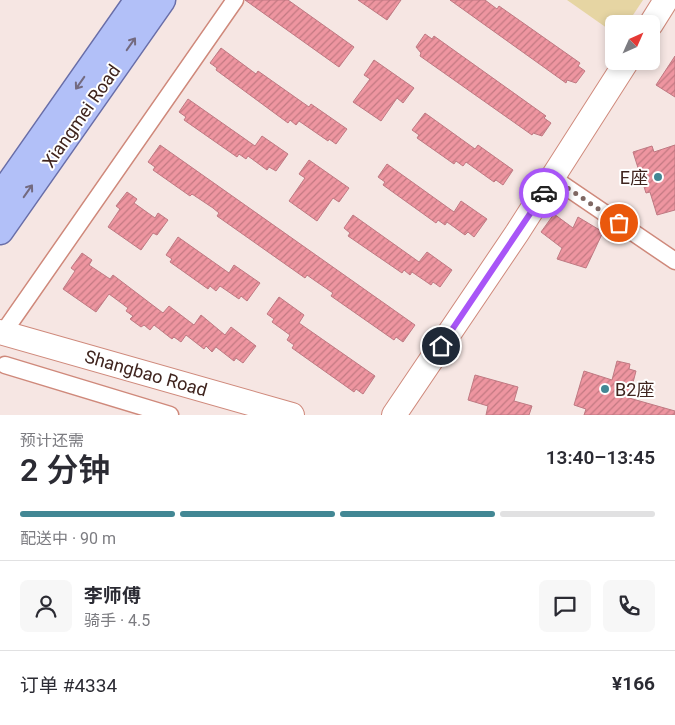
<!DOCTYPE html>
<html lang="zh">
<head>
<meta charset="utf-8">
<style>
	body { margin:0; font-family:Roboto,"Noto Sans SC",sans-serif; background:#f7f7f7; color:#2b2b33; height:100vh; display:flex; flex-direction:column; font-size:19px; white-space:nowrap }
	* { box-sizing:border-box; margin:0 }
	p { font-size:16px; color:#7c7c81 }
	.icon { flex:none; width:28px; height:28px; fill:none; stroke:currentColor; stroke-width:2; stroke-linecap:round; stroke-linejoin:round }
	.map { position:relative; height:415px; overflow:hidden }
	.side { display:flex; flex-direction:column; background:#fff; flex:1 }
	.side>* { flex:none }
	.needle { width:32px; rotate:45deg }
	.buttons { position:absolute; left:605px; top:15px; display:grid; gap:10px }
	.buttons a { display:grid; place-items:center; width:55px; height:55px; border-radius:8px; background:#fff; box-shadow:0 2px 8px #0003; font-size:25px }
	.pin { position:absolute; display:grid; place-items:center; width:42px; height:42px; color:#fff; margin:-21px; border:2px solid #fff; border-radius:50%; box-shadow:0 1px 5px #0007 }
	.courier { position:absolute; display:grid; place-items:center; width:50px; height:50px; margin:-25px; border:4px solid #a855f7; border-radius:50%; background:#fff; color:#222; box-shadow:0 1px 6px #0007 }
	.summary em { font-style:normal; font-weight:600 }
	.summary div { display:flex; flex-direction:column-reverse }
	.summary { display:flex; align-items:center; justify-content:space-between; height:85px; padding:0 20px }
	h1 { font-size:32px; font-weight:600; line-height:38px }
	.bar { display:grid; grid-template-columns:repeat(4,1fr); gap:8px 5px; align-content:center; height:60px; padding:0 20px }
	.bar i { height:6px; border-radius:4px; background:#e1e1e2 }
	.bar .current { background:#428794 }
	.bar p { grid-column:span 4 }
	.line { display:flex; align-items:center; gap:12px; padding:0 20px; border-top:1px solid #e1e1e2 }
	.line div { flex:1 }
	.round { display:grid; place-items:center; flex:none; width:52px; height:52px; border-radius:8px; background:#f7f7f7 }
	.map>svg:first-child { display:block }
	.park { fill:#e6d5a3 }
	.building { fill:url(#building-hatch); stroke:#bf7982 }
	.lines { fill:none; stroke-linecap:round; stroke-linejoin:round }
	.street-casing { stroke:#cf897b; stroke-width:19 }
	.secondary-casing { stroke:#cf897b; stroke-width:26 }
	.primary-casing { stroke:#696ea8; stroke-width:29 }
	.street { stroke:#fff; stroke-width:16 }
	.secondary { stroke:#fff; stroke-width:24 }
	.primary { stroke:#b2c0f8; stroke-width:26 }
	.oneway { stroke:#736a80 }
	.done { stroke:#7f6863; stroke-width:5; stroke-dasharray:0 9 }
	.route { stroke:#a855f7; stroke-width:6 }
	.poi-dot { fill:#428794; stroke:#fff; stroke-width:2 }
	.labels { text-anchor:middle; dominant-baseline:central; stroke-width:4; stroke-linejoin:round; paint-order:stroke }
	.street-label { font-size:18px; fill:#3f241e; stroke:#fff }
	.poi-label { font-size:18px; fill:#3f241e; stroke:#fff; text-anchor:end }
</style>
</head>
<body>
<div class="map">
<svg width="675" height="415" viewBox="0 0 675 415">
	<defs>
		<pattern id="building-hatch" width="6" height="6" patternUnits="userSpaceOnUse" patternTransform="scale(1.25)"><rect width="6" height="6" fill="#ee95a0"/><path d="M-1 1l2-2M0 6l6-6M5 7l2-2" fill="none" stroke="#c27982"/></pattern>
	</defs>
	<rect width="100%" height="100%" fill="#f6e6e3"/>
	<!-- park -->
	<path class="park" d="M567,0h76l-16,24h-13v9z"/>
	<!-- building -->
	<path class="building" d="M245,0h43l66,47 -15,20z
		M358,0h43l-14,20z
		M450,0h35l12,9 2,-3 81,57 -2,3 7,5 -9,12 -9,-3 -1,3z
		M425,34l7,5 2,-3 112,80 -2,2 7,5 -9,13 -9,-3 -1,2 -112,-79 1,-3 -5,-6z
		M221,48l35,26 2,-3 51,36 2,-3 36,25 -11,15 -7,-5 -1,2 -29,-20 -3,4 -6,-5 -2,3 -72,-53 1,-2 -7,-5z
		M675,56v41l-19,-12z
		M374,60l40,28 -11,15 -6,-5 -16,23 -28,-19 17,-23 -6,-4z
		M188,99l67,47 7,-10 26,18 -12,17 -7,-4 -2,3 -19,-14 -2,3 -7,-5 -2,3 -53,-37 2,-3 -7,-5z
		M425,113l50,36 3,-4 35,25 -10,15 -7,-5 -2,2 -28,-20 -3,4 -7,-5 -2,3 -37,-26 2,-3 -7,-5z
		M160,145l255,180 -12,17 -7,-5 -2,3 -63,-44 2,-3 -19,-13 -7,-5 -2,3 -88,-62 2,-3 -6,-5 -21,-14 -2,2 -37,-26 2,-3 -7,-5z
		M675,145v65l-18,5 -7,-23 -4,1 -13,-41 19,-6 2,6z
		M309,160l40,28 -10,14 -6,-4 -16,23 -28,-20 16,-23 -6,-4z
		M387,164l67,48 7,-11 26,18 -13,18 -6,-5 -3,3 -18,-13 -2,3 -7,-5 -2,3 -53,-38 2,-3 -7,-5z
		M127,192l10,7 -3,4 21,15 3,-5 10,7 -11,15 -4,-2 -12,17 -33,-23 12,-18 -4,-3z
		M554,214l19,14 5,-11 25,15 -17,36 -29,-9 5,-11 -21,-16z
		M353,215l66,47 8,-10 25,18 -12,17 -7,-5 -2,3 -19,-13 -2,3 -6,-5 -2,3 -54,-37 2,-3 -6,-5z
		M178,237l51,36 5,-8 26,18 -13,18 -6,-5 -2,3 -19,-13 -4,5 -6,-5 -2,3 -38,-27 2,-3 -6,-4z
		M82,253l10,7 -3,5 21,14 3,-4 50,38 6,-7 25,19 7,-10 24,20 6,-8 25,19 -13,17 -7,-5 -2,3 -18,-14 -4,5 -6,-6 -2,3 -18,-14 -5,7 -7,-5 -2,2 -18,-14 -4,5 -6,-5 -3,2 -11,-8 3,-3 -7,-5 2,-3 -19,-14 -13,18 -33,-23 12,-18 -4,-3z
		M279,297l25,18 -5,8 76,53 -12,18 -7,-5 -2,3 -62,-44 2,-3 -7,-5 3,-5 -18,-13 2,-3 -7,-5z
		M617,361l13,3 -1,5 7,2 -7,27 46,13v4h-91l2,-6 -12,-4 10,-34 28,9z
		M475,375l43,12 -4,14 18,5 -3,9h-43l2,-9 -20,-6z"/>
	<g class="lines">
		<!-- street casing -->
		<g class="street-casing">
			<path id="street" d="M553,178l122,83
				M3,333l232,-333
				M5,365l165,50"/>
		</g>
		<!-- secondary casing -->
		<g class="secondary-casing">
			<path id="secondary" d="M651,24l15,-24
				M0,332l292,83
				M394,415l123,-182 110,-172"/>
		</g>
		<!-- primary casing -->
		<g class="primary-casing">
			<path id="primary" d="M0,197l138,-197
				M0,231l162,-231"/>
		</g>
		<!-- street -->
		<use href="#street" class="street"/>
		<!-- secondary -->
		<use href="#secondary" class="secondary"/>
		<!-- primary -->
		<use href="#primary" class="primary"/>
	</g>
	<!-- one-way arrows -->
	<defs><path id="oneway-shaft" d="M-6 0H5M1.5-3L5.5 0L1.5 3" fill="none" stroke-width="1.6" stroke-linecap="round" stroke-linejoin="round" transform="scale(1.25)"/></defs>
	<g class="oneway">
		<use href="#oneway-shaft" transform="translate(131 44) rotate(-55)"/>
		<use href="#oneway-shaft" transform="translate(80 83) rotate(125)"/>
		<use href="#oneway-shaft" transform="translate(28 191) rotate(-55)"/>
	</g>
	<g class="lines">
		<!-- done -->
		<path class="done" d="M544,193l9,-15 66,45"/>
		<!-- route -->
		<path class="route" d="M441,346l103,-153"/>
	</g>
	<!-- markers -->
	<g class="poi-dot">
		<circle cx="658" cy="177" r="5"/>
		<circle cx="605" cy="389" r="5"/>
	</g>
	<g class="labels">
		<!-- street labels -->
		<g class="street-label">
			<text transform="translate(81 116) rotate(-55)">Xiangmei Road</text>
			<text transform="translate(146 373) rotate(16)">Shangbao Road</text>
		</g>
		<!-- poi labels -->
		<g class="poi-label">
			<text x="648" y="177">E座</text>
			<text x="615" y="389" text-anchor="start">B2座</text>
		</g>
	</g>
</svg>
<div class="buttons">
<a><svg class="needle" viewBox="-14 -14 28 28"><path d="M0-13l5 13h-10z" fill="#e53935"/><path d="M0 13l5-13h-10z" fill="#7c7c81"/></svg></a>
</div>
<div class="pin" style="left:619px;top:223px;background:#ea580c"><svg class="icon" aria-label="bag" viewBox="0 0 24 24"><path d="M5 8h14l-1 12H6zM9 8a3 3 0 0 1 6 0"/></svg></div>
<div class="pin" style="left:441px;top:346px;background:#1f2937"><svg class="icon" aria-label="home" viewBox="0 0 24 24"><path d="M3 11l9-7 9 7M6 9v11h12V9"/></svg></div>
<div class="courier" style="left:544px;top:193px"><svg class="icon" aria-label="car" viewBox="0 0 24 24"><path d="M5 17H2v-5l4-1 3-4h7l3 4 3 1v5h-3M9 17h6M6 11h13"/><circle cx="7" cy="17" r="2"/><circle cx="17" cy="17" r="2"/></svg></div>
</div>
<section class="side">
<div class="summary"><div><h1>2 分钟</h1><p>预计还需</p></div><em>13:40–13:45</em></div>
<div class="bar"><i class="current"></i><i class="current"></i><i class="current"></i><i></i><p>配送中 · 90 m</p></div>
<div class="line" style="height:90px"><a class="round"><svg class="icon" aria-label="person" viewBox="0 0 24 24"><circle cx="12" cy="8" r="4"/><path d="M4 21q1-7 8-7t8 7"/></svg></a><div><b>李师傅</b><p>骑手 · 4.5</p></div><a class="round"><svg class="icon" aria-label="chat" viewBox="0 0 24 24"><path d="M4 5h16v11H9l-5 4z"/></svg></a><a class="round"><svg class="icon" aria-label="phone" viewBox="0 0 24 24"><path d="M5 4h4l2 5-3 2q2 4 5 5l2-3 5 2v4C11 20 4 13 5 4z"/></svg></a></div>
<div class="line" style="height:65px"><div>订单 #4334</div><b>¥166</b></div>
</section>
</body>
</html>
